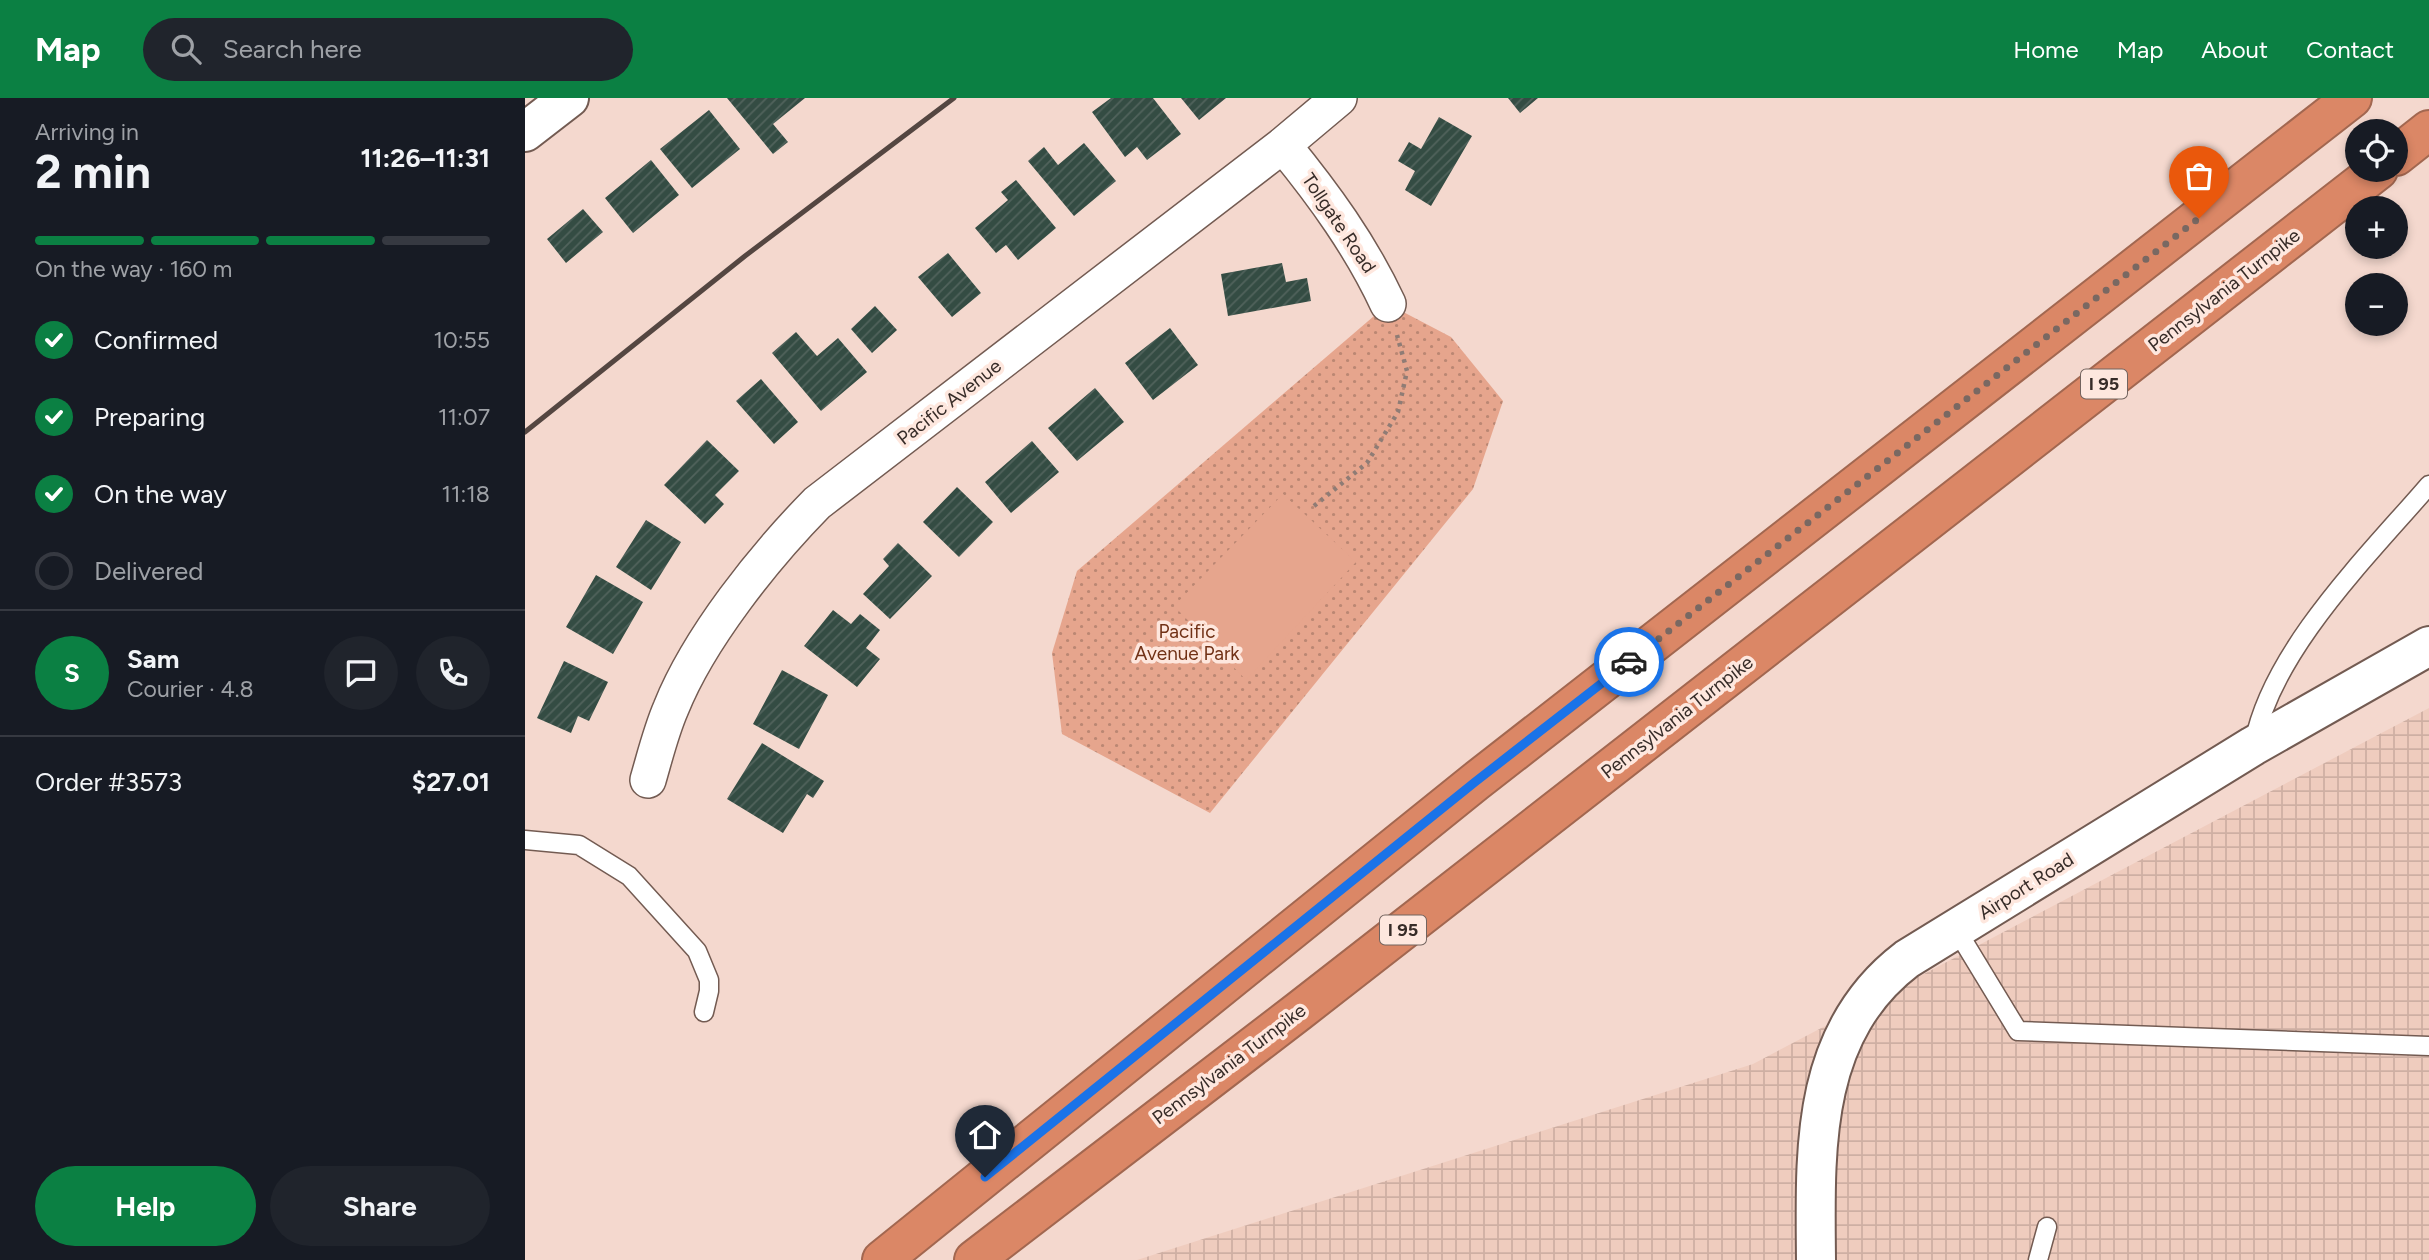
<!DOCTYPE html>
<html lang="en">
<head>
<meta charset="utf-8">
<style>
	body { margin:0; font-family:Figtree,sans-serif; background:#20242c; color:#f1f3f6; height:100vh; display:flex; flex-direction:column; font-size:26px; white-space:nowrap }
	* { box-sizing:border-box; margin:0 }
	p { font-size:23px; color:#9ea1a6 }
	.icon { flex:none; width:38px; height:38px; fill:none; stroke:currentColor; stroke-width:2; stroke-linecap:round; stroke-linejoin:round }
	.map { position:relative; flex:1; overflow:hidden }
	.sheet { display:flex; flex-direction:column; background:#171b24; width:525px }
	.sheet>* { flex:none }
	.tools { position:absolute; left:1820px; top:21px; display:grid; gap:14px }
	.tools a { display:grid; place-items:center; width:63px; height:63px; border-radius:50%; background:#171b24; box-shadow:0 4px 10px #0003; font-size:35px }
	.pin { position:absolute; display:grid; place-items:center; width:60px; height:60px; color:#fff; margin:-72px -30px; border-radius:50% 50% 50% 0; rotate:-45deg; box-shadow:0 0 7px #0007 }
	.pin .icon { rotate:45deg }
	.courier { position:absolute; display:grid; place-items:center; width:70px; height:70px; margin:-35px; border:5px solid #1a73e8; border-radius:50%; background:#fff; color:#222; box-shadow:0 2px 9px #0007 }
	.overview em { font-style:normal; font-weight:700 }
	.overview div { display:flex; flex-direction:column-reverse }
	.overview { display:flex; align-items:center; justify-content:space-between; height:119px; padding:0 35px }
	h1 { font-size:46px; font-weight:700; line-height:52px }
	.bar { display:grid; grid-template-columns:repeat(4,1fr); gap:10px 7px; align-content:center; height:84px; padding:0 35px }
	.bar i { height:9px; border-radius:5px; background:#363941 }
	.bar .active { background:#0b8043 }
	.bar p { grid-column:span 4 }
	.line { display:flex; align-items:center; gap:18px; padding:0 35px; border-top:2px solid #363941 }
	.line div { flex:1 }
	.round { display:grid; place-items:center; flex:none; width:74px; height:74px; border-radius:37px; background:#20242c }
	ol { padding:0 35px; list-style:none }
	li { display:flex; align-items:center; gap:21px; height:77px }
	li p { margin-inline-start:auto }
	li .icon { padding:7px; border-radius:50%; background:#0b8043; color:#fff; stroke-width:4 }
	li:last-child { color:#9ea1a6 }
	li i { width:38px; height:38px; border:4px solid #363941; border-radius:50% }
	.primary-button { display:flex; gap:14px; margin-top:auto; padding:14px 35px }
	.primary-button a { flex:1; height:80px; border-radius:42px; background:#0b8043; color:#fff; font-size:28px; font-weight:700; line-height:80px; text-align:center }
	.primary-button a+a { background:#20242c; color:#f1f3f6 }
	header { display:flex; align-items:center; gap:42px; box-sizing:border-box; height:98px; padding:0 35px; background:#0b8043; color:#fff }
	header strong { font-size:33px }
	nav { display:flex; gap:38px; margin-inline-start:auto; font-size:24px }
	.search { width:490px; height:63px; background:#20242c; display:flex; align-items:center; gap:18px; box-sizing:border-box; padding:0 24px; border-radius:38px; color:#9ea1a6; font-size:26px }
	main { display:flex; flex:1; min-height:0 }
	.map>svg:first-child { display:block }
	.industrial { fill:url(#industrial-grid) }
	.green { fill:url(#green-dots) }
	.pitch { fill:#e6a58d }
	.building { fill:url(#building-hatch) }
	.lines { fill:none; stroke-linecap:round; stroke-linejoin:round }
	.service-casing { stroke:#735b52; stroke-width:21 }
	.minor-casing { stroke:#735b52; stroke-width:38 }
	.tertiary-casing { stroke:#735b52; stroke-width:42 }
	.motorway-casing { stroke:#a26750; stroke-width:42 }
	.path { stroke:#8f7c75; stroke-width:4.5; stroke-dasharray:3.5 5; stroke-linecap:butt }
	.service { stroke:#fff; stroke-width:18 }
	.minor { stroke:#fff; stroke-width:35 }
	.tertiary { stroke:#fff; stroke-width:38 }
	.motorway { stroke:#db8766; stroke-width:38 }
	.rail { stroke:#544641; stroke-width:5 }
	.done { stroke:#796862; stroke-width:7; stroke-dasharray:0 12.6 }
	.route { stroke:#1a73e8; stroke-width:9 }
	.labels { text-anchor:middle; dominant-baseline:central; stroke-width:7; stroke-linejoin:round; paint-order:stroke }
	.shield { fill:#fee7de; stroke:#73645f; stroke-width:2 }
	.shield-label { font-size:18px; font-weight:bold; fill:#372c28 }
	.street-label { font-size:19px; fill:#372c28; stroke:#fee7de }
	.park-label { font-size:19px; fill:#713116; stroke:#fee7de }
</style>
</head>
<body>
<header>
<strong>Map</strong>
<div class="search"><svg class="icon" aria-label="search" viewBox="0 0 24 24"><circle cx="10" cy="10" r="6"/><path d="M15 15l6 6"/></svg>Search here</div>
<nav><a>Home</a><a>Map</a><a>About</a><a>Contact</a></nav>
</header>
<main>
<section class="sheet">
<div class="overview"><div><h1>2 min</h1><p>Arriving in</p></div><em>11:26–11:31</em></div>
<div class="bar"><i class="active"></i><i class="active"></i><i class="active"></i><i></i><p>On the way · 160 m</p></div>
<ol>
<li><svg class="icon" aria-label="check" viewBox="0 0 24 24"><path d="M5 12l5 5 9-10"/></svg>Confirmed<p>10:55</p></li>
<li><svg class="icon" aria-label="check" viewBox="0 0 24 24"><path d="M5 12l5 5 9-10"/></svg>Preparing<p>11:07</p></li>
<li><svg class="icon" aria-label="check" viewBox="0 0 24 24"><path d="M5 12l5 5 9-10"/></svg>On the way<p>11:18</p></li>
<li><i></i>Delivered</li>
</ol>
<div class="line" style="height:126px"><b class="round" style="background:#0b8043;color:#fff">S</b><div><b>Sam</b><p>Courier · 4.8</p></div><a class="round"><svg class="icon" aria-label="chat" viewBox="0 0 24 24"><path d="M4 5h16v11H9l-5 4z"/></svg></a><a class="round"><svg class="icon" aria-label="phone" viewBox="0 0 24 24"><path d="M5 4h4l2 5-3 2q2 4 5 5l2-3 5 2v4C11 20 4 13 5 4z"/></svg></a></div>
<div class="line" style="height:91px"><div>Order #3573</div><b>$27.01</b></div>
<div class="primary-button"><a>Help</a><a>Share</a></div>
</section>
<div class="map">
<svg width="1904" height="1162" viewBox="0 0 1904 1162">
	<defs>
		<pattern id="industrial-grid" width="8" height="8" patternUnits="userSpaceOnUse" patternTransform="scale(1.75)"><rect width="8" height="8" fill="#efccbe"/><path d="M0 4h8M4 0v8" fill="none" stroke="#ceafa3"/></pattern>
		<pattern id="green-dots" width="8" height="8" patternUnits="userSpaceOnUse" patternTransform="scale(1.75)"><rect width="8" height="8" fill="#e6a58d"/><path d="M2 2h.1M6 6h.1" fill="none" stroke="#bb8773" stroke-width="1.8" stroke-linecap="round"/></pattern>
		<pattern id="building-hatch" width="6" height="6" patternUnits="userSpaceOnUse" patternTransform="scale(1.75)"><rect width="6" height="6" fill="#344c43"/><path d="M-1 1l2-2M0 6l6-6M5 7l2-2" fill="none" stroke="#51635c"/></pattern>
	</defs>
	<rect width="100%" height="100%" fill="#f4d8ce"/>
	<!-- industrial -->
	<path class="industrial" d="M1904,610v552h-1292l616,-196z"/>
	<!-- green -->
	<path class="green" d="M863,206l63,33 52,64 -30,88 -263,324 -148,-79 -10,-81 25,-82z"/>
	<!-- pitch -->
	<path class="pitch" d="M758,396l73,68 -110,118 -72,-74z"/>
	<!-- building -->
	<path class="building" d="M202,0h78l-32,26 15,18 -15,12z
		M586,0h42l28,36 -34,26 -10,-13 -12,10 -33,-45z
		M656,0h45l-27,22z
		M983,0h30l-18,15z
		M184,12l31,39 -48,39 -32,-39z
		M914,19l33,19 -41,70 -26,-16 10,-19 -17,-10 11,-19 12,7z
		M559,45l32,38 -42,35 -46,-55 16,-14 14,18z
		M126,62l28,35 -46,38 -28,-35z
		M491,82l40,48 -38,32 -12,-15 -10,8 -21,-25 33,-28 -7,-8z
		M58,111l20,23 -37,31 -19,-24z
		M423,155l33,40 -29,24 -34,-40z
		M757,165l4,19 21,-4 4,23 -83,15 -7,-42z
		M350,208l22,24 -25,23 -21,-24z
		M645,230l28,37 -45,35 -28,-37z
		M271,234l21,24 21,-18 29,34 -46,39 -49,-58z
		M236,281l37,43 -24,22 -38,-43z
		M570,290l29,34 -47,39 -29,-33z
		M182,342l32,31 -24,24 9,9 -19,20 -41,-39z
		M507,343l27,31 -48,41 -26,-31z
		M432,389l36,35 -34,35 -36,-35z
		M121,422l35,22 -30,48 -35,-23z
		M373,445l34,33 -42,43 -27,-25 26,-28 -6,-7z
		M71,477l47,27 -30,52 -47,-27z
		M308,512l18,14 9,-10 20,16 -14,18 14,11 -23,28 -53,-41z
		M39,563l44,21 -19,39 -11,-5 -7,17 -34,-15z
		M257,572l46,25 -29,54 -46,-25z
		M237,645l62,38 -11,17 -6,-4 -24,39 -56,-34z"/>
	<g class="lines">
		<!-- service casing -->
		<g class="service-casing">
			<path id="service" d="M1729,645c18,-93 114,-187 175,-258
				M0,742l54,5 50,31 68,75 12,29v11l-5,21
				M1431,831l62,102 411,15
				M1513,1162l9,-33"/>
		</g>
		<!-- minor casing -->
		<g class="minor-casing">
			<path id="minor" d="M758,47c41,50 78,101 105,159
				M123,682c7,-24 13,-49 23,-72 28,-70 93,-151 146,-205l466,-358 56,-47"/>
		</g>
		<!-- tertiary casing -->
		<g class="tertiary-casing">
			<path id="tertiary" d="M0,34l44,-34
				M1291,1162c-1,-111 -6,-227 91,-301l346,-213 176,-100"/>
		</g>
		<!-- motorway casing -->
		<g class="motorway-casing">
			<path id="motorway" d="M1871,58l33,-26
				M357,1162l593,-478 877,-684
				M449,1162l325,-249 1079,-841"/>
		</g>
		<!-- path -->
		<path class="path" d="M789,408l53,-43 31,-51 9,-41 -10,-36"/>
		<!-- service -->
		<use href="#service" class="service"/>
		<!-- minor -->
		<use href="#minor" class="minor"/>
		<!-- tertiary -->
		<use href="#tertiary" class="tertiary"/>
		<!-- motorway -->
		<use href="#motorway" class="motorway"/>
		<!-- rail -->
		<path class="rail" d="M0,334l220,-176 209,-158"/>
	</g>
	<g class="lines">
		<!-- done -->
		<path class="done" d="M1104,564l570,-444"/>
		<!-- route -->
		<path class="route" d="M460,1079l490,-395 154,-120"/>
	</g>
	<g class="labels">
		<!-- shield labels -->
		<g class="shield">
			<rect x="1556" y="271.5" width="46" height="29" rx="5"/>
			<rect x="855" y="817.5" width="46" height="29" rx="5"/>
		</g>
		<g class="shield-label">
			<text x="1579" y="286">I 95</text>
			<text x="878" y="832">I 95</text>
		</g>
		<!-- street labels -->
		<g class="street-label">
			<text transform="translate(814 125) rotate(56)">Tollgate Road</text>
			<text transform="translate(1699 192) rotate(-38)">Pennsylvania Turnpike</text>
			<text transform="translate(424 304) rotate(-38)">Pacific Avenue</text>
			<text transform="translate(1152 619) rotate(-38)">Pennsylvania Turnpike</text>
			<text transform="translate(1501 788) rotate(-32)">Airport Road</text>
			<text transform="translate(704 966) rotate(-37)">Pennsylvania Turnpike</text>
		</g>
		<!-- park labels -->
		<g class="park-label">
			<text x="662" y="533">Pacific<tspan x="662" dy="22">Avenue Park</tspan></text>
		</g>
	</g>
</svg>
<div class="tools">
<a><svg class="icon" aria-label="locate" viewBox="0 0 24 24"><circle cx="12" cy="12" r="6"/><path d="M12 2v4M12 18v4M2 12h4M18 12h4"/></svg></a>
<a>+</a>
<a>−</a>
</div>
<div class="pin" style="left:1674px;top:120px;background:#ea580c"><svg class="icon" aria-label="bag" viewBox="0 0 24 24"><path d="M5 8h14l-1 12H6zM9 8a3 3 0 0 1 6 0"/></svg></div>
<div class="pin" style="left:460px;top:1079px;background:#1f2937"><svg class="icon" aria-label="home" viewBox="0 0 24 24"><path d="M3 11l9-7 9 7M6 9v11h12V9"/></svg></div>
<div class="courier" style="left:1104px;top:564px"><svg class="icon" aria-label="car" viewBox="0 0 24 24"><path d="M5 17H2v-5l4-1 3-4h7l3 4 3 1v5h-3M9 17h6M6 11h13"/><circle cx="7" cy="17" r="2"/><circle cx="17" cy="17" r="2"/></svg></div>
</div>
</main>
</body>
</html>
